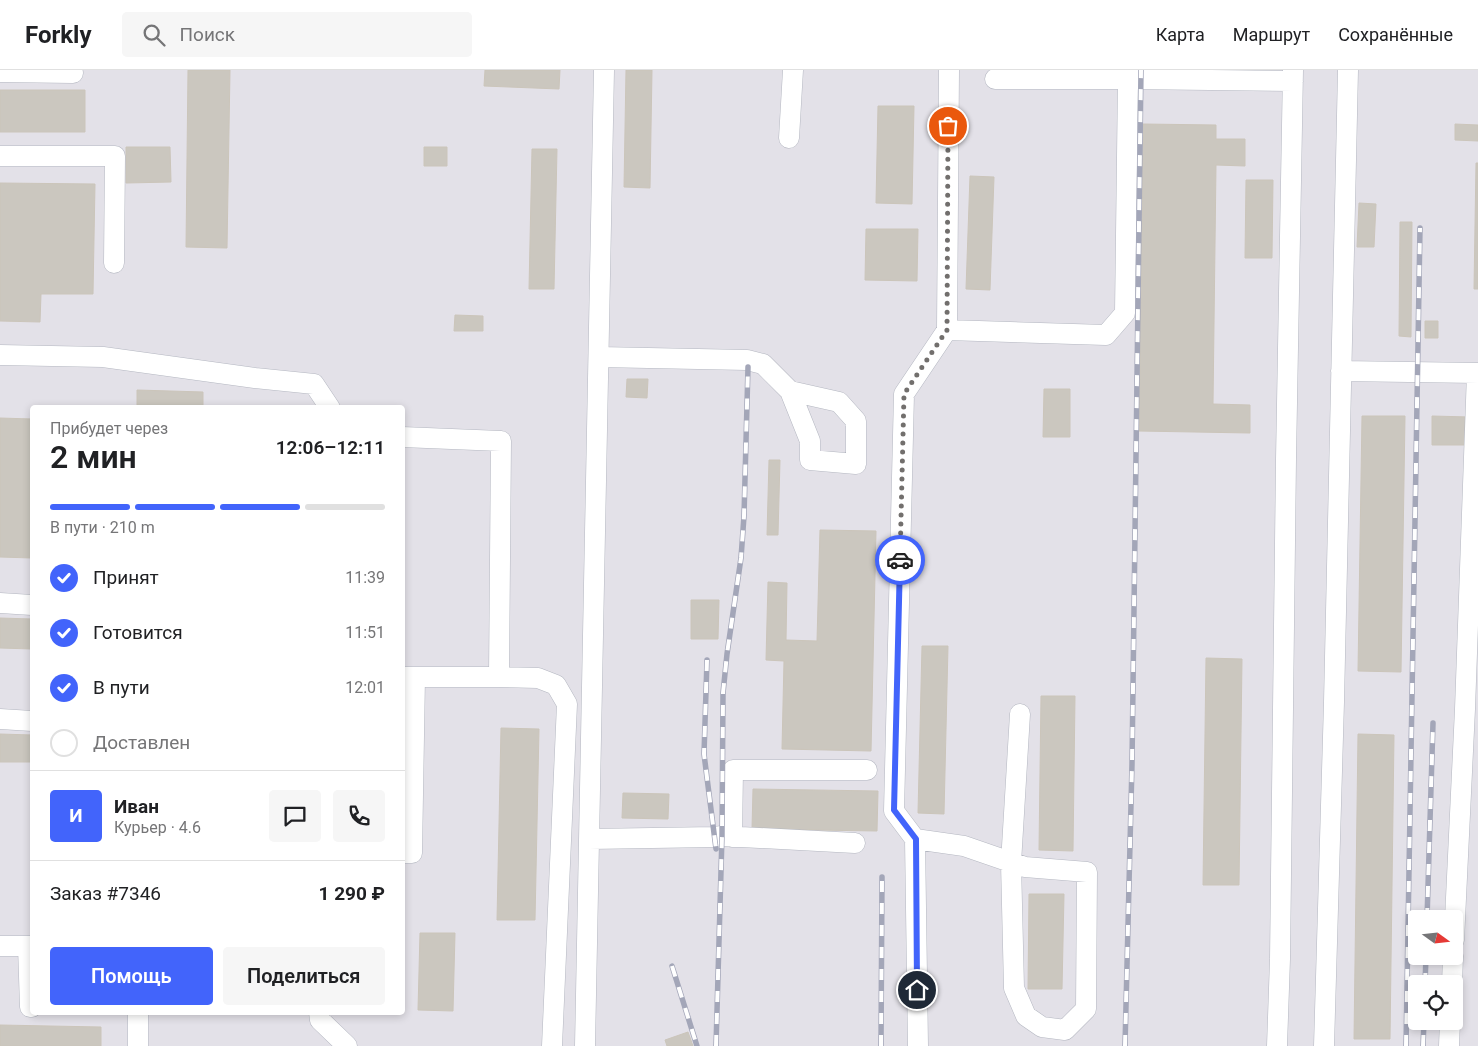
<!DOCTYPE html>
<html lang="ru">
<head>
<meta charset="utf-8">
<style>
	body { margin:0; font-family:Roboto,sans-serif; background:#f6f6f6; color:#202124; height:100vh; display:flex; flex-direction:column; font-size:19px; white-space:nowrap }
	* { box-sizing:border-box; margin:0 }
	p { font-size:16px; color:#757577 }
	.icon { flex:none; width:28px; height:28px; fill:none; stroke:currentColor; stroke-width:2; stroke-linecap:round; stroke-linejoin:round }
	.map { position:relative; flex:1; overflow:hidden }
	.drawer { position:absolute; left:30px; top:335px; width:375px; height:610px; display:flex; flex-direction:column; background:#fff; border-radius:5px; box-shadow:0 2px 8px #0003 }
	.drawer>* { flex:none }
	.needle { width:32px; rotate:105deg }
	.buttons { position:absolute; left:1408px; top:840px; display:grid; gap:10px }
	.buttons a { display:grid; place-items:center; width:55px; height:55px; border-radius:5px; background:#fff; box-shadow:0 2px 8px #0003; font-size:25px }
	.pin { position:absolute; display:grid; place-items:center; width:42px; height:42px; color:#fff; margin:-21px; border:2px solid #fff; border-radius:50%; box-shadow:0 1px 5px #0007 }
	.courier { position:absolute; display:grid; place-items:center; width:50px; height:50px; margin:-25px; border:4px solid #4264fb; border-radius:50%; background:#fff; color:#222; box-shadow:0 1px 6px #0007 }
	.overview em { font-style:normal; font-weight:600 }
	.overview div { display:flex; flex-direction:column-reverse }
	.overview { display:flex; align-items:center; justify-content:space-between; height:85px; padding:0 20px }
	h1 { font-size:32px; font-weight:600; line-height:38px }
	.bar { display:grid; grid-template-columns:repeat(4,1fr); gap:8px 5px; align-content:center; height:60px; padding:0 20px }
	.bar i { height:6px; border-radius:4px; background:#e0e0e0 }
	.bar .current { background:#4264fb }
	.bar p { grid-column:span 4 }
	.line { display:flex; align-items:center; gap:12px; padding:0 20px; border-top:1px solid #e0e0e0 }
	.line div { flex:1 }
	.round { display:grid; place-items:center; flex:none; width:52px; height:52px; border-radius:5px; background:#f6f6f6 }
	ol { padding:0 20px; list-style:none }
	li { display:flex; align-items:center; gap:15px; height:55px }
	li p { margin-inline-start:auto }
	li .icon { padding:5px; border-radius:50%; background:#4264fb; color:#fff; stroke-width:4 }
	li:last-child { color:#757577 }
	li i { width:28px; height:28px; border:2px solid #e0e0e0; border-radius:50% }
	.cta { display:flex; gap:10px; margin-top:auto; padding:10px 20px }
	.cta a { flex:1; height:58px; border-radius:5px; background:#4264fb; color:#fff; font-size:20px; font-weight:600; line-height:58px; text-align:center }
	.cta a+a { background:#f6f6f6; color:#202124 }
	header { display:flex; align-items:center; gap:30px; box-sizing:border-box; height:70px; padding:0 25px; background:#fff; border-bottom:1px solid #e0e0e0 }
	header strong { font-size:24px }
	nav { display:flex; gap:28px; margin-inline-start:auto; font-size:18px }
	.search { width:350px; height:45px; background:#f6f6f6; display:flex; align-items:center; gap:12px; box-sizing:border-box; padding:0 18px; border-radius:5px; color:#757577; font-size:19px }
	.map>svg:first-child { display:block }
	.industrial { fill:#e3e1e8; fill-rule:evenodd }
	.building { fill:#cbc7bf; stroke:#cbc5ba }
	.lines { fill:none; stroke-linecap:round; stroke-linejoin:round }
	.minor-casing { stroke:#b4b7c1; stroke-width:21 }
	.minor { stroke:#fff; stroke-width:20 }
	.rail-casing { stroke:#a3a6b8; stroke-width:5.5 }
	.rail { stroke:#fff; stroke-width:4; stroke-dasharray:11; stroke-linecap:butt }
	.done { stroke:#726f6d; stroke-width:5; stroke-dasharray:0 9 }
	.route { stroke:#4264fb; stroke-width:6 }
</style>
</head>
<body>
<header>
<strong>Forkly</strong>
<div class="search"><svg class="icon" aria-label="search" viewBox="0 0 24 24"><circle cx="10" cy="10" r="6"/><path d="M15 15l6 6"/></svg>Поиск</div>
<nav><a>Карта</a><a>Маршрут</a><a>Сохранённые</a></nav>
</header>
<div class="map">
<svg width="1478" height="976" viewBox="0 0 1478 976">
	<rect width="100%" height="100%" fill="#efe9e1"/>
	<!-- industrial -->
	<path class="industrial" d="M0,0h1478v976h-1478zM32,338h370v604h-370zM1416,849h38v37h-38zM1416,914h38v37h-38z"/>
	<!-- building -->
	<path class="building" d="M188,0h42l-3,178 -41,-1z
		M485,0h75l-1,19 -75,-3z
		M626,0h26l-2,118 -26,-1z
		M0,20h85v42h-85z
		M878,36h36l-2,98 -36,-1z
		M1143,54l73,1v14h29v27l-29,-1 -3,239 37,1v28l-111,-2z
		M1455,54l23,1v16l-23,-1z
		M126,77h44l1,35 -45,1z
		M424,77h23v19h-23z
		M532,79h25l-3,140h-25z
		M1476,93h2v126h-4z
		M970,106l24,1 -4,113 -24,-1z
		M1246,110h27l-1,78h-27z
		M0,113l95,1 -2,110h-52l-1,28 -40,-1z
		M1359,133l17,1 -2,43h-17z
		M1400,152h12l-1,115 -12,-1z
		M866,159h52l-1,52 -52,-1z
		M455,245l28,1v15h-29z
		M1425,251h13v17h-13z
		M627,309h21l-1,19 -21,-1z
		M1044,319h26v48h-27z
		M137,320l66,2v16h-66z
		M1362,346h43l-4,256 -43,-1z
		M1432,346l37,1v28h-37z
		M0,348l32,1v139l-32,-1z
		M769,390h11l-2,75h-11z
		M820,460l56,1 -5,220 -89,-2 2,-88 -18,-1 2,-78 19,1 -1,57 31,1z
		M691,530h28l-1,39h-27z
		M0,548l32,1v30l-32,-1z
		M922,576h26l-4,168 -26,-1z
		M1206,588l36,1 -3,226h-36z
		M1041,626h34l-2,155 -34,-1z
		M501,658l38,1 -4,191h-38z
		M0,664l32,1v27h-32z
		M1358,664l36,1 -4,304h-36z
		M753,719l125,2 -1,40 -125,-2z
		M623,723l46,1 -1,25 -46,-1z
		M1029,824h35l-2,95h-34z
		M420,863h35l-2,78 -35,-1z
		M326,942h39v2h-39z
		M0,955l101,2v19h-101z
		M688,962l5,14h-26l-2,-6z"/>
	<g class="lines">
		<!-- minor casing -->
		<g class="minor-casing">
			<path id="minor" d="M0,2l73,1
				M995,9h133l165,2
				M789,68l4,-68
				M0,86h115l-1,107
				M947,260l-43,64 -10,417 21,28 49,7 61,21 62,5 -1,137 -21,21 -23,-3 -16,-11 -12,-28 -3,-125 9,-149
				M947,260l159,5 19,-22 3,-234
				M947,260l2,-260
				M0,285l103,2 152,21 59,6 16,24
				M599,287l148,3 16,4 27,27 20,50v19l46,4v-43l-17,-19 -49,-11
				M1341,301l137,2
				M402,367l99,4 -2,236
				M0,533l32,2
				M402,607h97l39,1 18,7 11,19 -15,342
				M0,649l32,2
				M732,767l1,-67h134
				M589,769l126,-2 7,-1 133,7
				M915,769l3,207
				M402,783h10l3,-176
				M1454,870l11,-231 12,-336
				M0,876h32
				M28,876l2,61h2
				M1452,914l1,-28
				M319,942l1,8 27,26
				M138,976v-34
				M585,976l19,-976
				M1277,976l3,-87 6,-500 7,-389
				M1324,976l10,-344 14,-632
				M1449,976l1,-25"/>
		</g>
		<!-- minor -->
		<use href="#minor" class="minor"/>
		<!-- rail casing -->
		<g class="rail-casing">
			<path id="rail" d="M707,590l-3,94 12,95
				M1427,849l6,-196
				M672,896l25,80
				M1425,914l1,-28
				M716,976l6,-210 1,-143 4,-39 14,-96 3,-42 4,-149
				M881,976l1,-169
				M1125,976l7,-282 9,-694
				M1406,976l14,-818
				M1423,976l1,-25"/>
		</g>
		<!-- rail -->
		<use href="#rail" class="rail"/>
	</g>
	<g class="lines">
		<!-- done -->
		<path class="done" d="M900,490l4,-166 43,-64 1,-204"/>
		<!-- route -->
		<path class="route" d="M900,490l-6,250 22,29 1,151"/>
	</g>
</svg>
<div class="buttons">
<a><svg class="needle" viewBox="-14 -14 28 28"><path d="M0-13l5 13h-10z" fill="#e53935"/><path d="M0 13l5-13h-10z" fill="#757577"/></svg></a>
<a><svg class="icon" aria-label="locate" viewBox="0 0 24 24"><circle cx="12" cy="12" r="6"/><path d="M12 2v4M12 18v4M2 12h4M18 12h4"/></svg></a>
</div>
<div class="pin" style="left:948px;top:56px;background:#ea580c"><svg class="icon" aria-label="bag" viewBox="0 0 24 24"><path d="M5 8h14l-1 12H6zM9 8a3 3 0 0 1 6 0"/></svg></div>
<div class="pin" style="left:917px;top:920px;background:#1f2937"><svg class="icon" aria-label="home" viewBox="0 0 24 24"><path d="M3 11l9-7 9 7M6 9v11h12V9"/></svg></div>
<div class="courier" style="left:900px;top:490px"><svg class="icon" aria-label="car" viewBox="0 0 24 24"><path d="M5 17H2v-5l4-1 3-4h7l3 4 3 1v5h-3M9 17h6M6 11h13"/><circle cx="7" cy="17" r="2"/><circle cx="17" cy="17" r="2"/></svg></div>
<section class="drawer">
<div class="overview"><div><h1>2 мин</h1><p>Прибудет через</p></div><em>12:06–12:11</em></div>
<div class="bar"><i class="current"></i><i class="current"></i><i class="current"></i><i></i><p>В пути · 210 m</p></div>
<ol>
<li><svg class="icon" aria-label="check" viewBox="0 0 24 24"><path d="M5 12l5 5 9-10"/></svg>Принят<p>11:39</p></li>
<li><svg class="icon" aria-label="check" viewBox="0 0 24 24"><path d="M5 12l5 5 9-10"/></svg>Готовится<p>11:51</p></li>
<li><svg class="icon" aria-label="check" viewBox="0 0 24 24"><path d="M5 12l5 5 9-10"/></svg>В пути<p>12:01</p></li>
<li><i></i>Доставлен</li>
</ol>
<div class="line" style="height:90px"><b class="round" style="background:#4264fb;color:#fff">И</b><div><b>Иван</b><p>Курьер · 4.6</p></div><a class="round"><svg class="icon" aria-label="chat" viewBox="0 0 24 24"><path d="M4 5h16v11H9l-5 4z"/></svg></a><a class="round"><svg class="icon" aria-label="phone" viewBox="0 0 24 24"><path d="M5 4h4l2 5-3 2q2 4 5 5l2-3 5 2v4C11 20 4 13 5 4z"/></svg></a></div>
<div class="line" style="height:65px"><div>Заказ #7346</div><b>1 290 ₽</b></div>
<div class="cta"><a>Помощь</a><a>Поделиться</a></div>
</section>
</div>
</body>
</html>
